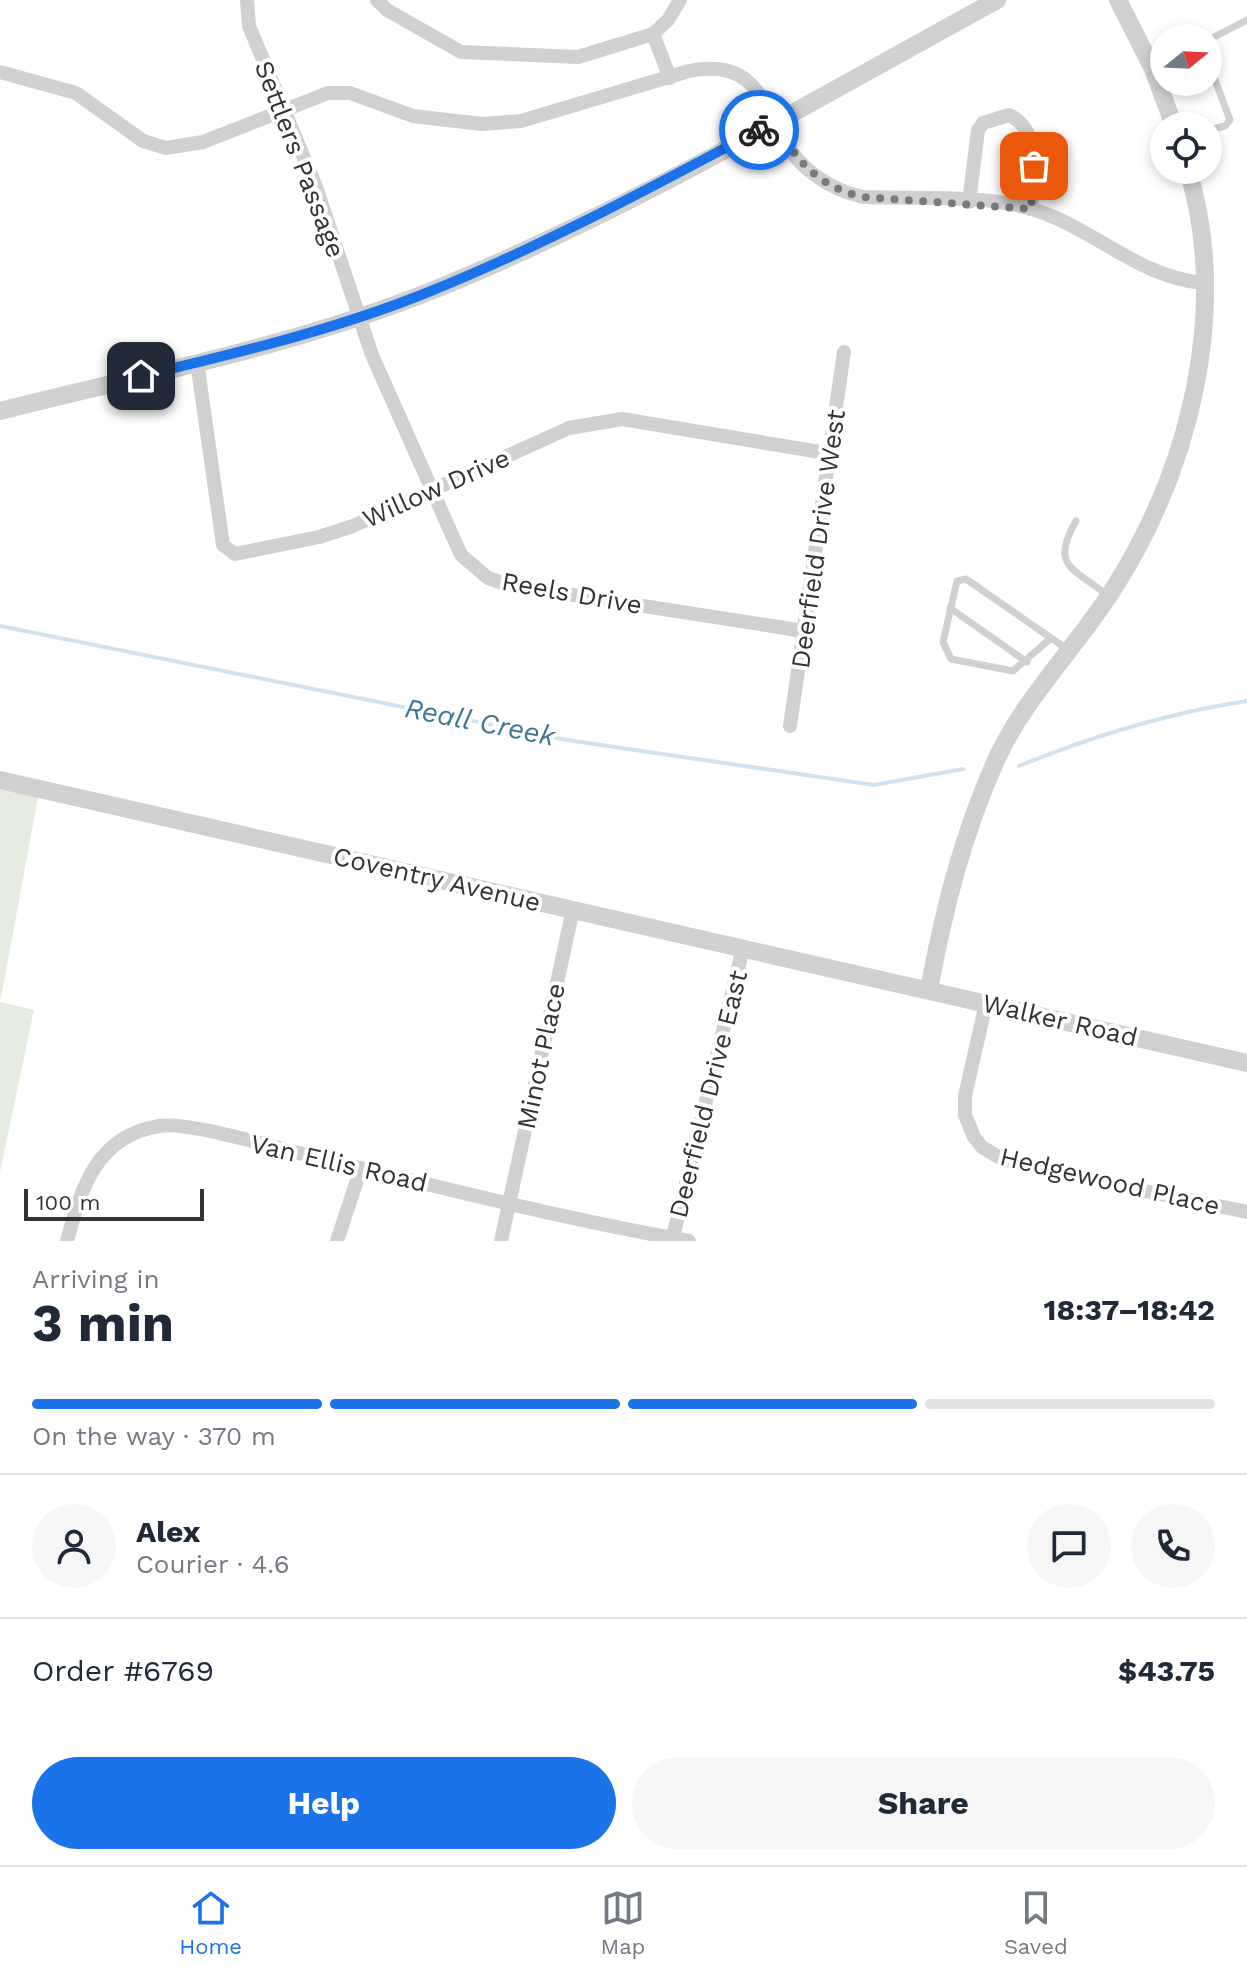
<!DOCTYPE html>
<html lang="en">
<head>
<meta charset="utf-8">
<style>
	body { margin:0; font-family:"Work Sans",sans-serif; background:#f6f6f7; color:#1f2937; height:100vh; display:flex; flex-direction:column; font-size:30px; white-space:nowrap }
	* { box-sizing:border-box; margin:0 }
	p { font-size:26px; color:#747a83 }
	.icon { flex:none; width:44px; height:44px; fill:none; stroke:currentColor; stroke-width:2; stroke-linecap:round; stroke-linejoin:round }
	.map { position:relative; height:1241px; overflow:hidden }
	.details { display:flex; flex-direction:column; background:#fff; flex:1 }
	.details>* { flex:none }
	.needle { width:52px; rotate:72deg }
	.controls { position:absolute; left:1150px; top:24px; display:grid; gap:16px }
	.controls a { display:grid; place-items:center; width:72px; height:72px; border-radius:50%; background:#fff; box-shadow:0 4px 12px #0003; font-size:40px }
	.scale { position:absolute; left:24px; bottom:20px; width:180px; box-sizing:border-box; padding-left:8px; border:4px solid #333; border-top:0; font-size:22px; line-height:28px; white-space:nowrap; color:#333; -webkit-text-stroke:6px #fff; paint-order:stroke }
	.pin { position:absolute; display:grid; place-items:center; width:68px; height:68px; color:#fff; margin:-34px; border-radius:16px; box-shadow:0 4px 12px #0006 }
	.courier { position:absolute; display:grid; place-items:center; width:80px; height:80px; margin:-40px; border:6px solid #1a73e8; border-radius:50%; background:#fff; color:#222; box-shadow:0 2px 10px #0007 }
	.summary em { font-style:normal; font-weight:700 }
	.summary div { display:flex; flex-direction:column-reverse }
	.summary { display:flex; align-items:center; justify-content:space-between; height:136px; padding:0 32px }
	h1 { font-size:52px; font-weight:700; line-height:60px }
	.bar { display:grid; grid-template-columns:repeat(4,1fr); gap:12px 8px; align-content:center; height:96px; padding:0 32px }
	.bar i { height:10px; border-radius:6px; background:#e0e1e3 }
	.bar .current { background:#1a73e8 }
	.bar p { grid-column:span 4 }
	.line { display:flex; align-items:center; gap:20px; padding:0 32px; border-top:2px solid #e0e1e3 }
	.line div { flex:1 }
	.round { display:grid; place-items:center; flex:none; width:84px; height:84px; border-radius:42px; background:#f6f6f7 }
	.button { display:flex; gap:16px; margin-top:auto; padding:16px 32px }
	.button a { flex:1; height:92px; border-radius:48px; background:#1a73e8; color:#fff; font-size:32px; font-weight:700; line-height:92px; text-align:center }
	.button a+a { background:#f6f6f7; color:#1f2937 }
	.dock { display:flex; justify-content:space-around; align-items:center; height:112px; border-top:2px solid #e0e1e3; background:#fff; font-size:22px; color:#747a83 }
	.dock a { display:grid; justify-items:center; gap:4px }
	.dock .current { color:#1a73e8 }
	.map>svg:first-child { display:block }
	.green { fill:#e6ecdf }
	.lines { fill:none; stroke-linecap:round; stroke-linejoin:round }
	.stream { stroke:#cfe2ee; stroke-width:4 }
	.service { stroke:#d0d0d0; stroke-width:7 }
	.minor { stroke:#d0d0d0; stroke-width:14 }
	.tertiary { stroke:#d0d0d0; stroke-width:18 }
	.done { stroke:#7a7a7a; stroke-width:8; stroke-dasharray:0 14.4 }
	.route { stroke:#1a73e8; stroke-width:10 }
	.labels { text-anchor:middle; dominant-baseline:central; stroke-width:8; stroke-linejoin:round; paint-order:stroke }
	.street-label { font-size:26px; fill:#333; stroke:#fff }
	.water-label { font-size:28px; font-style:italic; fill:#3f7597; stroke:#fff }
</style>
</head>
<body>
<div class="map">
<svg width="1247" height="1241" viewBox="0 0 1247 1241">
	<rect width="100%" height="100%" fill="#fff"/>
	<!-- green -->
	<path class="green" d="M0,789l38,8 -37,201h-1z
		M0,1002l34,8 -34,162z"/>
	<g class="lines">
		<!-- stream -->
		<path class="stream" d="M0,626l567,114 307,45 89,-16
			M1019,766c74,-30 148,-53 228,-65"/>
		<!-- service -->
		<path class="service" d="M1208,40l39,-20
			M1208,61l22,59 -5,6 -17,4
			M1076,521c-26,45 -4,46 31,74
			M950,608l77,54
			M1051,638l-38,33 -62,-12 -8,-17 14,-61 9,-2 101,70"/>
		<!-- minor -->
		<path class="minor" d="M247,0l2,26 67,161 56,168 89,200 27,23 21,7 295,46
			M377,0l10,10 74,42 117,5 75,-23 15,-14 12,-20
			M653,34l17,44
			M0,72l76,21 67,48 23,7 37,-6 125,-49h22l63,23 69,8 39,-3 168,-50c62,-12 72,25 95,69 16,30 47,50 79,57 52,2 123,-3 172,13 60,19 103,67 168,73
			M969,202l9,-72 5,-7 26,-8c34,16 24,62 22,94
			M197,362l26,183 12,9 84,-17 34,-11 216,-98 53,-9 210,35
			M790,726l54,-374
			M986,1003l-21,93v19l9,22 8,10 18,11 53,14 194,40
			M67,1241c14,-52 29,-105 92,-115 28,-5 113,21 144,28 128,31 256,64 386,87
			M337,1241l24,-73
			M501,1241l72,-332
			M672,1241l71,-293"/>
		<!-- tertiary -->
		<path class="tertiary" d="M1118,0l35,69 21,57
			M0,411c142,-36 289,-64 426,-118 198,-79 384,-191 571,-293
			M0,780l1247,283
			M929,990c15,-81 34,-157 68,-232 29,-62 81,-113 117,-170 76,-120 116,-278 74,-418"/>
	</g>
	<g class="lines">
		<!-- done -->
		<path class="done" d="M759,130l18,-10c15,40 44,68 86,77l168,12 3,-43"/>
		<!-- route -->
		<path class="route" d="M141,376c96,-23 193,-46 285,-83 115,-46 224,-105 333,-163"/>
	</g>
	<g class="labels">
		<!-- street labels -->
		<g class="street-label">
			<text transform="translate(300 159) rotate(69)">Settlers Passage</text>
			<text transform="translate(436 488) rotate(-24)">Willow Drive</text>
			<text transform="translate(818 539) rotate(-82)">Deerfield Drive West</text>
			<text transform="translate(572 593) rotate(10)">Reels Drive</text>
			<text transform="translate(437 879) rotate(13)">Coventry Avenue</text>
			<text transform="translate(1060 1020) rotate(13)">Walker Road</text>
			<text transform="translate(541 1056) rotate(-78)">Minot Place</text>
			<text transform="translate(708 1094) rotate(-76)">Deerfield Drive East</text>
			<text transform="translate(339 1163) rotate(13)">Van Ellis Road</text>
			<text transform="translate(1110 1181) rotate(13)">Hedgewood Place</text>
		</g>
		<!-- water labels -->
		<g class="water-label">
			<text transform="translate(480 722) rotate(11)">Reall Creek</text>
		</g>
	</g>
</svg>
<div class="controls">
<a><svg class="needle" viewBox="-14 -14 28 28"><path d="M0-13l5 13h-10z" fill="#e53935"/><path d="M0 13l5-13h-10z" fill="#747a83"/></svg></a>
<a><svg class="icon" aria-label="locate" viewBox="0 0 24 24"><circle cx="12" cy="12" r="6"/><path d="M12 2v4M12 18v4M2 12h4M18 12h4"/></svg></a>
</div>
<div class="scale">100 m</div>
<div class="pin" style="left:1034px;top:166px;background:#ea580c"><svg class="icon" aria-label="bag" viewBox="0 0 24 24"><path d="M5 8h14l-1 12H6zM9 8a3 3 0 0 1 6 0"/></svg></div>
<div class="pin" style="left:141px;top:376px;background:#1f2937"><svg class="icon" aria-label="home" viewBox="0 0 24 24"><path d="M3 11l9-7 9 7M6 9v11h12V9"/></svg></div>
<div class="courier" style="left:759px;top:130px"><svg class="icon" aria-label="bike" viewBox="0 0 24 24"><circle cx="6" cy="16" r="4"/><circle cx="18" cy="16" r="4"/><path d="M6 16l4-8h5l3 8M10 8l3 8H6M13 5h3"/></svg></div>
</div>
<section class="details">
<div class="summary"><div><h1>3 min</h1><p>Arriving in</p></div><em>18:37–18:42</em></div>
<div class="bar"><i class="current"></i><i class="current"></i><i class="current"></i><i></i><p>On the way · 370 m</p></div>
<div class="line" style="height:144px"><a class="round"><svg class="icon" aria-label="person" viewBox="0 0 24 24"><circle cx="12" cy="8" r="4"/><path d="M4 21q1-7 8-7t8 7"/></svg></a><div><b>Alex</b><p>Courier · 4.6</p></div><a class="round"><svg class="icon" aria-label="chat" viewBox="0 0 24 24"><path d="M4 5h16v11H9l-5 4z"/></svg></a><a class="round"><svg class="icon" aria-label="phone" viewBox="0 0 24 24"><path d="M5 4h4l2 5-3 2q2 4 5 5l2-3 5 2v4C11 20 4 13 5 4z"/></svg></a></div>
<div class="line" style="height:104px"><div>Order #6769</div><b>$43.75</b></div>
<div class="button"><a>Help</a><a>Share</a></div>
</section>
<nav class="dock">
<a class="current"><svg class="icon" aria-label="home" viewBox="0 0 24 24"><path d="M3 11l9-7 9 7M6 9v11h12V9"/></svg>Home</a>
<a><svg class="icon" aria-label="map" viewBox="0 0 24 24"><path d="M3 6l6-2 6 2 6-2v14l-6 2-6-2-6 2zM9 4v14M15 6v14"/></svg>Map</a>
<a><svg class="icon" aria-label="saved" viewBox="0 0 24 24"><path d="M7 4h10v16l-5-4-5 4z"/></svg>Saved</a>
</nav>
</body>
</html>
